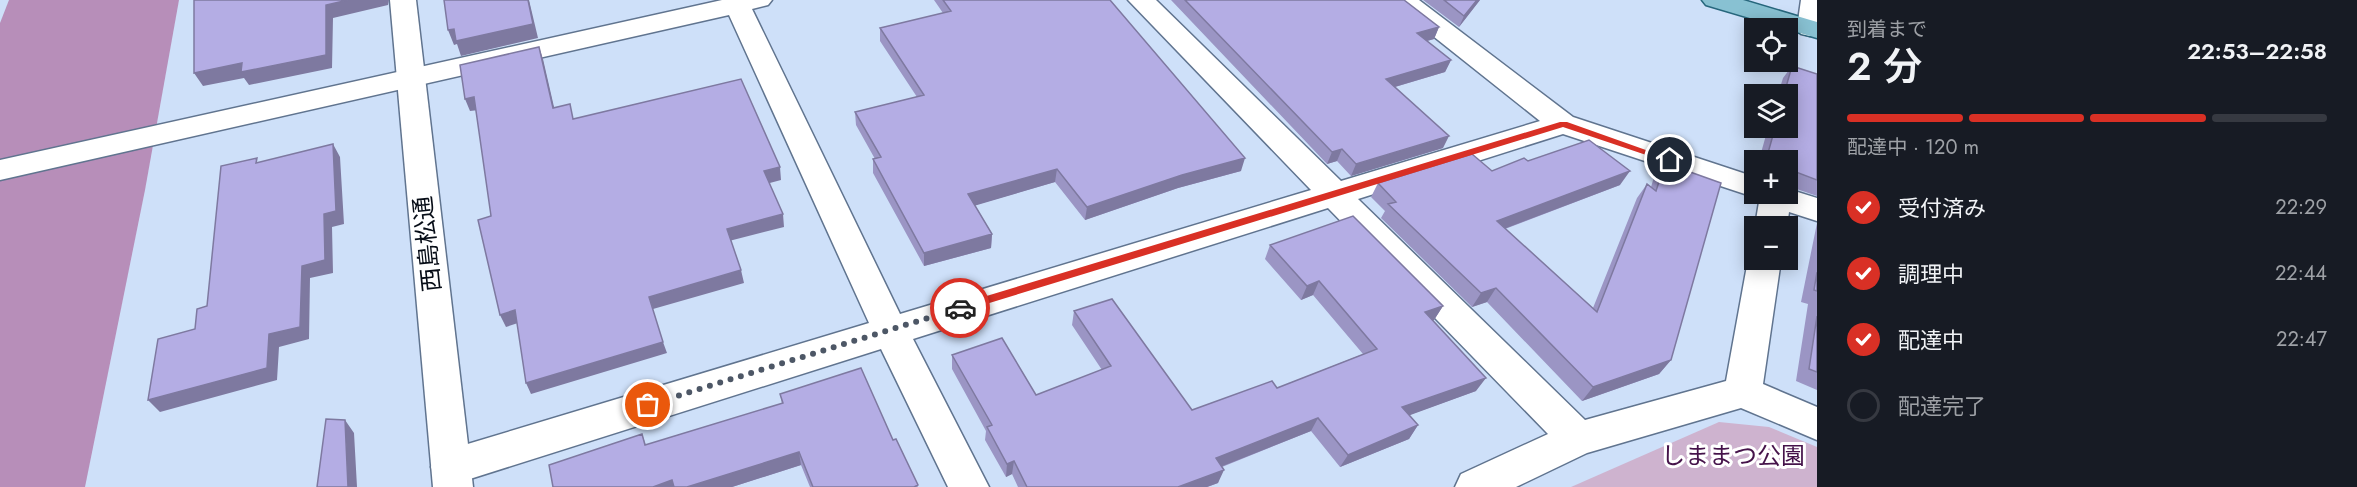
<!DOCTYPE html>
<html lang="ja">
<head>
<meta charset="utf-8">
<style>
	body { margin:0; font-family:Jost,"Noto Sans JP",sans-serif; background:#20242c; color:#f1f3f6; height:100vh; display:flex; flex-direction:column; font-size:22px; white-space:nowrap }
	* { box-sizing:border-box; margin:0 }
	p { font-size:20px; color:#9ea1a6 }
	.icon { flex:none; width:33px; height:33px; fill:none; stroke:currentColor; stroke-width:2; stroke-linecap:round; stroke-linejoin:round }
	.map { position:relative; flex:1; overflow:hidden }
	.details { display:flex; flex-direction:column; background:#171b24; width:540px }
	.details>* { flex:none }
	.controls { position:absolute; left:1744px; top:18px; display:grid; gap:12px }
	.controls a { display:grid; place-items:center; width:54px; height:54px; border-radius:0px; background:#171b24; box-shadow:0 3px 15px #0003; font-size:30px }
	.pin { position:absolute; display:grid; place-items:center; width:51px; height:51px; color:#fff; margin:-26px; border:3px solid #fff; border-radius:50%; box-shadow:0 2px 6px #0007 }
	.courier { position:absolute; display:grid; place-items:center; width:60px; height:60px; margin:-30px; border:4px solid #d93025; border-radius:50%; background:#fff; color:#222; box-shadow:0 2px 8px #0007 }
	.headline em { font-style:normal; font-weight:600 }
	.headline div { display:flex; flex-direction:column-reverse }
	.headline { display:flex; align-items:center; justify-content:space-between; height:102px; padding:0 30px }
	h1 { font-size:39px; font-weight:600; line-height:45px }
	.bar { display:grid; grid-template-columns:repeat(4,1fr); gap:9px 6px; align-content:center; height:72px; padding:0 30px }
	.bar i { height:8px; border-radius:4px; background:#363941 }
	.bar .on { background:#d93025 }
	.bar p { grid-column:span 4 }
	ol { padding:0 30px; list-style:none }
	li { display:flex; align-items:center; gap:18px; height:66px }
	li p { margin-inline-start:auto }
	li .icon { padding:6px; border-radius:50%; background:#d93025; color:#fff; stroke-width:4 }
	li:last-child { color:#9ea1a6 }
	li i { width:33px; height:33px; border:3px solid #363941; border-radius:50% }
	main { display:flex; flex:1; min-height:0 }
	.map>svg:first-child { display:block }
	.green { fill:#ceb3cf }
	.forest { fill:#b78eb9 }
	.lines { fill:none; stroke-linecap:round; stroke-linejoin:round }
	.minor-casing { stroke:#60748f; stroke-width:3 }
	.tertiary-casing { stroke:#60748f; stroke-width:3 }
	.primary-casing { stroke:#27677d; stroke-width:3 }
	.minor { fill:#fff; fill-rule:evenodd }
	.tertiary { fill:#fff; fill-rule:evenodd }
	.primary { fill:#88c1d2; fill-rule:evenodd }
	.wall { fill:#9b95c4 }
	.shaded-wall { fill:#7e79a0 }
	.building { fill:#b4ade4; stroke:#7e79a0; stroke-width:1.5 }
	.route { fill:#d93025 }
	.done { stroke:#4d5766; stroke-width:6; stroke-dasharray:0 10.8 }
	.labels { text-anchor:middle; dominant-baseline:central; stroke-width:6; stroke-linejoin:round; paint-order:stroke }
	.street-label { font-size:24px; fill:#070d17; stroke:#fff }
	.park-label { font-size:24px; fill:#45134a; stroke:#fff }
</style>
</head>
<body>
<main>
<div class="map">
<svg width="1817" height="487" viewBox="0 0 1817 487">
	<rect width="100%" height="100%" fill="#cee0f9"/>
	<!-- green -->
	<path class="green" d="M1719,422l50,5 48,20v40h-246z"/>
	<!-- forest -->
	<path class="forest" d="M9,0h170l-34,190 -60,297h-85v-464z"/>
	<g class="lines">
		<!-- minor casing -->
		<g class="minor-casing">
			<path id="minor" d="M722,0h50l-4,5 -16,4 148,305 411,-124 -183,-190h28l185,181 199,-60 -146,-116 -4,-5h29l154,117 182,60v17h33v-5l29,9v23l-28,-9 -2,14h-32l4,-24 -2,-4 -194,-64 -205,65 227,221 141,-39 22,-121 7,-9v9h26l-18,124 54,23v33l-76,-32 -154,45 -71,34h-61l6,-13 87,-40 -220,-226 -415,131 76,148h-41l-67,-138 -430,136 -14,-6 -6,-12 6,-12 14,-6 418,-126 -140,-308 -729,165v-20z
				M1801,0h16v34l-7,2 -9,-2 -4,-6z"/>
		</g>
		<!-- tertiary casing -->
		<g class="tertiary-casing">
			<path id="tertiary" d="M390,0h26l57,487h-40z"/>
		</g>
		<!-- primary casing -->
		<g class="primary-casing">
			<path id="primary" d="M1702,0h41l74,22v16l-111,-33z"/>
		</g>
		<!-- minor -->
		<use href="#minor" class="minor"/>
		<!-- tertiary -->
		<use href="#tertiary" class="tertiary"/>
		<!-- primary -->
		<use href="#primary" class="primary"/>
	</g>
	<!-- wall -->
	<path class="wall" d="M934,0h176l131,171 -63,17 -93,32 -30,-38 -80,23 17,29 -1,14 -67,18 -51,-93v-14h2l-19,-34 -1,-13 62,-15 -37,-56v-13l63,-15z
		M1171,0h233l35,27 -5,12 -7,2 24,19 -6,12 -50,15 48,61 -92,28 -14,-15 -10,3z
		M1423,0h57l-21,27z
		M1792,66l25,8v122l-29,-10v-26h-29l9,-32h20v-34h-10l5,-16z
		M1528,161l92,24 -115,44 88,79 44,-110 10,-14 4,3 3,-10 11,-14 6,197 -12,14 -77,27 -95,-99 -15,5 -91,-89 4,-7 -14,-14 7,-14 114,-12z
		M1817,223v167l-21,-9 12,-77 -7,-2z
		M1270,245l173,61 -9,14 -1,1 43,70 -67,24 9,10 -9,14 -69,28 -29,-36 -89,36 -4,16 -11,4h-189l-6,-13 -6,3 -21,-37 1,-9 -34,-62v-14l84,40 66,-25 -30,-45 2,-14 118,99 85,-22 86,-34 -50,-59 -12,5 -36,-41z
		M780,394l113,46 25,47h-108l-9,-22 -69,22h-179l89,-53 4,11 136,-41z"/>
	<!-- shaded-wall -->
	<path class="shaded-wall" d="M348,0h41l-1,5 -55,13 -1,50 -83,17 -5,-7 -41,8 -9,-13 132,-68z
		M528,0h1l9,38 -77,18 -4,-12 -3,1 -6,-15z
		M1477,0h3l-21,27 5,-11z
		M1439,27l-5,12 -22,6 5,-12z
		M539,47l4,12 14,61 -4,-12z
		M1451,60l-6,12 -64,19 5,-12z
		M474,97l5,13 -9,1 -5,-12z
		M1449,136l-6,12 -92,28 5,-12z
		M333,144l7,13 4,67 -12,3 1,46 -23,5 -1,61 -30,8 -2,33 -117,32 -12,-12 121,-66 33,-68 22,-52z
		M1342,149l-5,12 -10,3 5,-12z
		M1245,158l-4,13 -63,17 -93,32 2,-13 95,-32z
		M780,167l1,13 -15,4 -2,-13z
		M1057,169l-2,13 -88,26 1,-14z
		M1630,171l-10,14 -132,50 9,-14z
		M783,214l1,13 -55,14 -2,-12z
		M992,234l-1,14 -67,18v-13z
		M741,270l3,13 -91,26 -4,-12z
		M1319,281l-6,14 -12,5 6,-14z
		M1496,288l-9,14 -15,5 9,-14z
		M1443,306l-9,14 -17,6 8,-14z
		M515,310l6,12 -15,5 -6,-12z
		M663,342l4,11 -136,41 -5,-11z
		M1671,360l-12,14 -77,27 11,-14z
		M1486,378l-10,13 -82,30 8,-14z
		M1318,418l-7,13 -101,40 6,-13z
		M345,420l9,13 3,54h-9z
		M1418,425l-9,14 -69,28 8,-12z
		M799,452l2,13 -69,22h-45z
		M1014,461l-2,13 -6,3 1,-13z
		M1224,470l-6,13 -11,4h-29z
		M672,480l2,7h-21z"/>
	<!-- building -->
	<path class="building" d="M194,0h154l-22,5v50l-85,17 1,-9 -48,10z
		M444,0h84l5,24 -77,17 -2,-12 -6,1z
		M943,0h167l135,158 -63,17 -95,32 -30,-38 -89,25 24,40 -68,19 -51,-94 8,-2 -26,-45 69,-17 -44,-67 71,-17z
		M1185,0h219l35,27 -22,6 34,27 -65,19 63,57 -93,28 -14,-15 -10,3z
		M1444,0h33l-13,16z
		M539,47l14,61 17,-4 3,15 168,-40 39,88 -16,4 19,43 -56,15 14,41 -92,27 14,45 -137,41 -11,-73 -15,5 -22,-95 13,-4 -17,-119 -9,2 -5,-34z
		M1792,66l25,8v106l-29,-11v-9h-22l9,-32h13v-34h-4z
		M1589,140l41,31 -133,50 100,91 50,-128 9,7 9,-28 56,20 -50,177 -78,27 -97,-99 -15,5 -93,-89 8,-2 -18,-19 94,-29 20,17 32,-13 4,3z
		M333,144l3,67 -12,3 1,46 -23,6 -2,61 -31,7 -2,34 -119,32 10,-61 37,-10 2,-20 10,-3 14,-140 36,-8 -1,5z
		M1353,216l90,90 -18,6 61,66 -84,29 16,18 -70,30 -30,-37 -102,40 8,12 -46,17h-151l-13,-26 -7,3 -20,-37 5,-2 -40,-70 50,-17 34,57 75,-29 -37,-55 38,-12 80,111 80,-29 5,7 100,-39 -58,-68 -12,5 -37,-41z
		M1817,272v19l-3,-1z
		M1817,316v56l-8,-3z
		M861,368l32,72 3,-1 22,46 -4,2h-101l-14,-35 -112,35h-13l-2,-7 -19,7h-100l-4,-22 93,-31 3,11 138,-42 -3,-9z
		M326,419l19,1 3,67h-31z"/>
	<!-- route -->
	<path class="route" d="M1560,122h7l107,38 -7,2 -104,-35 -603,185 -5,-4 5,-4z"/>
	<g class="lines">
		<!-- done -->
		<path class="done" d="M648,405l312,-97"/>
	</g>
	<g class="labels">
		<!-- street labels -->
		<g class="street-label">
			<text transform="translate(427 244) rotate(-96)">西島松通</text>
		</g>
		<!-- park labels -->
		<g class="park-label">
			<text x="1733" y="455">しままつ公園</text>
		</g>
	</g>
</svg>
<div class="controls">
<a><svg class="icon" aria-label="locate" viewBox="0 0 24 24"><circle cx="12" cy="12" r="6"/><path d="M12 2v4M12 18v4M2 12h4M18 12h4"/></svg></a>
<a><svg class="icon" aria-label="layers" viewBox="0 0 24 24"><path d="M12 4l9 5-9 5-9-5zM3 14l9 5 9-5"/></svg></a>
<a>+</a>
<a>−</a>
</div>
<div class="pin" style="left:648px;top:405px;background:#ea580c"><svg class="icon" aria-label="bag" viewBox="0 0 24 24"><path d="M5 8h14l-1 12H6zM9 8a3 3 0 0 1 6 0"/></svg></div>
<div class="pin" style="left:1670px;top:160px;background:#1f2937"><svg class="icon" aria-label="home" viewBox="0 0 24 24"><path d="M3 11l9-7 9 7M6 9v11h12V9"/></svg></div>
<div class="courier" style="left:960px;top:308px"><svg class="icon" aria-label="car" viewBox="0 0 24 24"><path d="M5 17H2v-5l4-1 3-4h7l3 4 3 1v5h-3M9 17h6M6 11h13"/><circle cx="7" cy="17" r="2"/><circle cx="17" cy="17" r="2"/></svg></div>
</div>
<section class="details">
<div class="headline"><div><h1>2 分</h1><p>到着まで</p></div><em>22:53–22:58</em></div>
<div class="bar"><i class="on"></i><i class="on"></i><i class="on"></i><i></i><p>配達中 · 120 m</p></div>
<ol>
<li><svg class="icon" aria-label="check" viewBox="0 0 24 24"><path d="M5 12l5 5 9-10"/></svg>受付済み<p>22:29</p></li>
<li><svg class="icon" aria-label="check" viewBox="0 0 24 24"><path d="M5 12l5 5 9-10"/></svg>調理中<p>22:44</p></li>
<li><svg class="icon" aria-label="check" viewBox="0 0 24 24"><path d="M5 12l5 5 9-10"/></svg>配達中<p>22:47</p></li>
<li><i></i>配達完了</li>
</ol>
</section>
</main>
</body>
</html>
